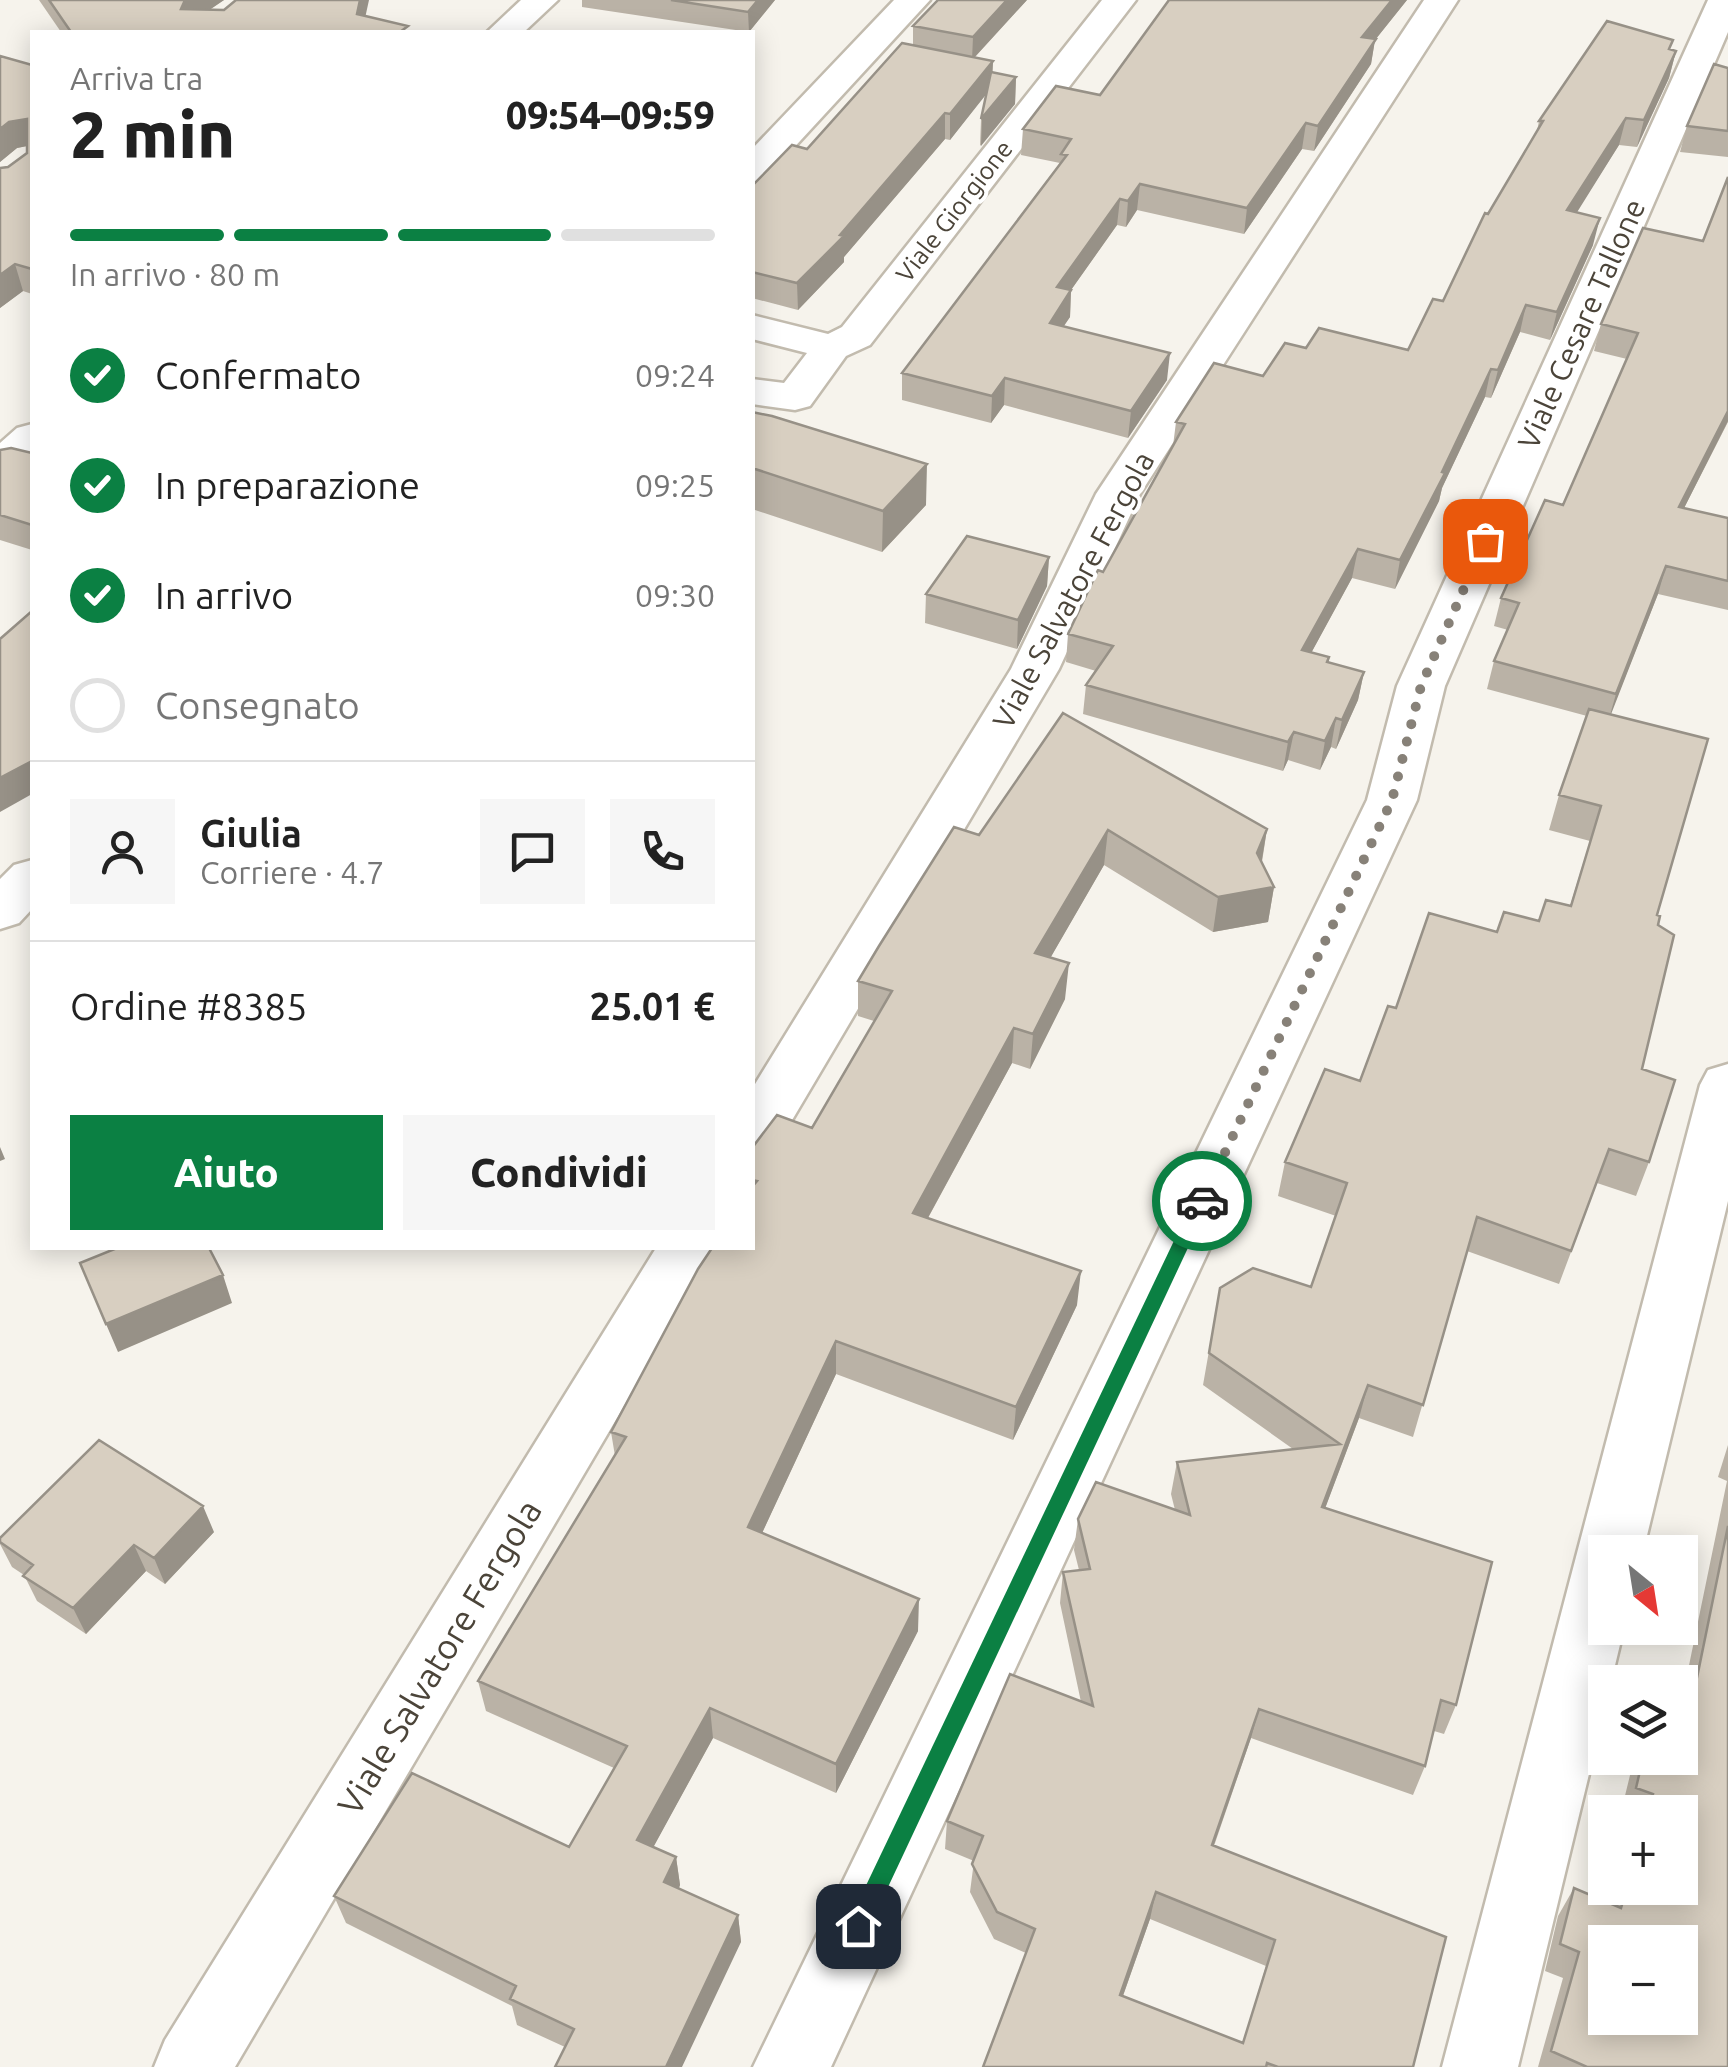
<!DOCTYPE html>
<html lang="it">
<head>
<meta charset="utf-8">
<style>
	body { margin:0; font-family:Ubuntu,sans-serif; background:#f6f6f6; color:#222; height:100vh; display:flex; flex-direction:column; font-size:38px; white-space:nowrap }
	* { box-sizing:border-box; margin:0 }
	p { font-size:32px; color:#767676 }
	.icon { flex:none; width:55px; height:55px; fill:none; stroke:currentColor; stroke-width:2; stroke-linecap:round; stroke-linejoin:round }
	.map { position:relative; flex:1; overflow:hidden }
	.sheet { position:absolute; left:30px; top:30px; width:725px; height:1220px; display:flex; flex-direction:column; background:#fff; border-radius:0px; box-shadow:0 5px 25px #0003 }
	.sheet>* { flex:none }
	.needle { width:65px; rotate:150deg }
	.buttons { position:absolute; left:1588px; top:1535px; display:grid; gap:20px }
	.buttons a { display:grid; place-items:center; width:110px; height:110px; border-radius:0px; background:#fff; box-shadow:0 5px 25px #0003; font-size:50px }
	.pin { position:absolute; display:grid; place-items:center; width:85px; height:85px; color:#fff; margin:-42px; border-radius:20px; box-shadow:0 5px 15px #0006 }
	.courier { position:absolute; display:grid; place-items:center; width:100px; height:100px; margin:-50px; border:8px solid #0b8043; border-radius:50%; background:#fff; color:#222; box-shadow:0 2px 12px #0007 }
	.overview em { font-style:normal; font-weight:800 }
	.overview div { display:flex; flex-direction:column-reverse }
	.overview { display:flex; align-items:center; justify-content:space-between; height:170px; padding:0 40px }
	h1 { font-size:65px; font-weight:800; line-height:75px }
	.bar { display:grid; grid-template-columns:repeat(4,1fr); gap:15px 10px; align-content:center; height:120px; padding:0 40px }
	.bar i { height:12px; border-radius:8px; background:#e0e0e0 }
	.bar .on { background:#0b8043 }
	.bar p { grid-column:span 4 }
	.line { display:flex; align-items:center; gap:25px; padding:0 40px; border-top:2px solid #e0e0e0 }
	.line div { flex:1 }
	.round { display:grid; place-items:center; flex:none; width:105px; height:105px; border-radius:0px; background:#f6f6f6 }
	ol { padding:0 40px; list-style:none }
	li { display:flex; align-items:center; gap:30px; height:110px }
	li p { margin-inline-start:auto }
	li .icon { padding:10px; border-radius:50%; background:#0b8043; color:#fff; stroke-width:4 }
	li:last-child { color:#767676 }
	li i { width:55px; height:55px; border:5px solid #e0e0e0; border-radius:50% }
	.action { display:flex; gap:20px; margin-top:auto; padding:20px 40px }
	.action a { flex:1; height:115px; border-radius:0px; background:#0b8043; color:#fff; font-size:40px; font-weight:800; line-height:115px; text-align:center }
	.action a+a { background:#f6f6f6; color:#222 }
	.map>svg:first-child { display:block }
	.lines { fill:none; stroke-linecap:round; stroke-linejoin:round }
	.minor-casing { stroke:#c2bbae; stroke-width:5 }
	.minor { fill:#fff; fill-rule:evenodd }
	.wall { fill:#bab2a6; fill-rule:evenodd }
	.shaded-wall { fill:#979187 }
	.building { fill:#d8cfc1; stroke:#979187; stroke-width:2.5; fill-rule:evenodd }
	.route { fill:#0b8043 }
	.done { stroke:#878178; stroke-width:10; stroke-dasharray:0 18 }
	.labels { text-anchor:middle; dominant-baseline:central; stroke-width:8; stroke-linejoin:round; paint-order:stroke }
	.far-street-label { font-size:25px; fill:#4b4439; stroke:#fff }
	.street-label { font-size:30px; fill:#4b4439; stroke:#fff }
	.near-street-label { font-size:35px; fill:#4b4439; stroke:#fff }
</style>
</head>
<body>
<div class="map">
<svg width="1728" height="2067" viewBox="0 0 1728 2067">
	<rect width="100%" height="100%" fill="#f6f3ec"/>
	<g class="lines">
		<!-- minor casing -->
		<g class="minor-casing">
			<path id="minor" d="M521,0h37l-34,32h-37z
				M894,0h36l-165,179 -13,3v-33z
				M1102,0h34l-266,345 -24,11 -36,50 -15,4 -43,-6v-25l32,4 23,-30 -55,-14v-24l76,19 14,-7z
				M1424,0h34l-318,494 -81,175 -287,485 -20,6v-71l259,-420 85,-175z
				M1708,0h20v32l-283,654 -28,114 -586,1267h-78l614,-1267 30,-114z
				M32,424v35l-17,15 -15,4v-35l17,-15z
				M32,860v49l-13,14 -19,6v-50l14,-14z
				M1728,1064v137l-85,351h-38v76h19l-13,54h-6v26l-87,359h-76l258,-982 8,-15z
				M656,1248h61l-482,819h-81l11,-27z"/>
		</g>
		<!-- minor -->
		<use href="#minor" class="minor"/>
	</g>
	<!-- wall -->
	<path class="wall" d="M39,0h185l-14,9 156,7 42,16h-347z
		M582,0h193l-26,32 -167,-25z
		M1027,0l-52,57 18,4 -1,11 24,5 -1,27 -35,42 1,-27 6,-27 -37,48 -5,-1 -101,118v5l-46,48 -46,-12v-112l55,-37 106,-104v-19z
		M1169,0h238l-32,40 -4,24 -57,87 -12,-2 -58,85 -107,-24 -11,17 -9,-2 -46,65 -1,27 -7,9 104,54 -39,58 -124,-33 -13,18 -89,-23v-27l158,-210 -39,-8 2,-26 77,-34z
		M1671,50l5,1 -7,27 -32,69 -18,-2 -43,67 17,33 -43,95 -30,-8 -29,66 -6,-1 -43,91 -3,13 -44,88 -43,-11 -41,75 18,4v6l35,9 -6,28 -22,49 -5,-2 -11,23 -32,-10 -5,11 -200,-57 3,-29 10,-14 -30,-9 2,-28 105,-188 3,-24 87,-46 43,-28 102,2 35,-49 45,-87 49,-83 2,-10z
		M0,56l32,9v229l-9,-3 -23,17 8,-141 19,-14v-7l-10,2 -17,14z
		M1728,68v89l-48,-5 7,-26z
		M1728,177v245l-44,86 44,10v92l-70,-16 -48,121 47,200 1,10 -16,144 7,93 -13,34 -39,-13 -38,101 -92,-33 -54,186 -54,-19 -34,90 131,197 -12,29 -10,-3 -9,35 -12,29 -162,-57 -37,108 199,221h-430l43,-114 -32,-14 -24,-47 4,-31 -29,-12 2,-28 134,-119 -21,-99 3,-31 16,-2 -5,-20 4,-31 97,-9 -4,-16 6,-32 116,-13 -90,-64 17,-97 91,-1 25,-71 -58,-20 7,-34 75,-81 36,-73 101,-76 42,-11 31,-15 20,-65 -41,-11 10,-35 28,-79 -100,-27 7,-28 14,-31 -14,-4 7,-28 62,-93 64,-146 -33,-8 7,-27 102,-83zM1150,1919l116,47 -23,77 -120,-47z
		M752,412l174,93 -44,47 -130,-43z
		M0,450l32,3v97l-32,-10z
		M1049,557l-2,29 -30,63 -92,-26 1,-29z
		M1063,713l204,116 -5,33 12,25 -6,35 -55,10 -109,-67 -54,93 15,41 -35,70 -18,-6 -84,155 149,87 -64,135 -177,-66 -74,159 156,98 -82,162 -123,-55 -60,109 23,10 4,28 -1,4 59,26 3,27 -176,105 -48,-22 -5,-19 -166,-83 -12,-27 235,-49 45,-79 -128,-57 -8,-30 137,-225 -4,-24 141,-184v-100l60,-20 62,-107 -16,-5v-35l121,-146z
		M1728,1445v622h-190l25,-89 -18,-7 13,-55 16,-28 40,17 5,-17h61v-76h-59l12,-49 3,-5h44v-49l47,-228 -9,-4z
		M214,1532l-49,52 -19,-13 -60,63 -49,-33 -13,-26 -12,-8 -12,-23v-6z"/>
	<!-- shaded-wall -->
	<path class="shaded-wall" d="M185,0h39l-32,22 -11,-13z
		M360,0h9l-7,32 -5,-18z
		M758,0h17l-26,32 -1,-20z
		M1007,0h20l-55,60 1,-23z
		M1392,0h15l-32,40 -4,24 -57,87 4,-25 44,-89z
		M1676,51l-7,27 -32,69 7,-27z
		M993,61l-1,26 -42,53v-26z
		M1016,77l-1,27 -34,42 1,-27z
		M945,113v26l-101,118v5l-46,48 -1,-27z
		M1626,118l-7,27 -58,93 6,-28z
		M27,119l5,26 -15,3 -17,14v-33l9,-7z
		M1306,123l-4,26 -58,85 3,-26z
		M1140,184l-3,26 -11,17 2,-26z
		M1120,199l-3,26 -46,65 -1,27 -22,33 2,-27 7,-36z
		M1600,218l-7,27 -43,95 7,-28z
		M15,264l8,27 -23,17v-33z
		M1526,305l-6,27 -29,66 7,-28z
		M1170,353l-3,27 -39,58 3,-27z
		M1491,369l-6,28 -43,91 -3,13 -44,88 5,-29z
		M1005,378l-1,27 -13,18 1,-27z
		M1728,411v10l-57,113 8,-27z
		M927,464l-1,41 -44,47 1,-41z
		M1358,549l-6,29 -55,101 5,-29z
		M1049,557l-2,29 -30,63 1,-29z
		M1666,566l-8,28 -50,128 8,-28z
		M1364,672l-6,28 -22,49 6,-29z
		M1336,718l-5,29 -11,23 5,-29z
		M1294,732l-6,28 -5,11 5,-29z
		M32,761v33l-32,18v-34z
		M1267,829l-6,36 -4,-12z
		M1108,830l-4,35 -71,123 2,-35z
		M1274,887l-6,35 -55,10 5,-35z
		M1069,963l-4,36 -35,70 3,-35z
		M1014,1028l-2,35 -100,184 1,-34z
		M0,1147l5,12 -5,2z
		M1081,1271l-4,34 -64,135 3,-33z
		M223,1275l9,28 -114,49 -12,-28z
		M836,1341v33l-86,185 -2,-32z
		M1368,1385l-9,33 -45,120 8,-31z
		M203,1506l11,26 -49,52 -11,-26z
		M134,1545l12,26 -60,63 -13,-26z
		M919,1599l-1,32 -82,162v-29z
		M710,1708l3,30 -71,130 -5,-28z
		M1259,1709l-8,29 -47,135 8,-28z
		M676,1857l4,28 -12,25 -4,-28z
		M1156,1892l-6,27 -36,102 6,-26z
		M738,1915l3,27 -59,125h-16z"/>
	<!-- building -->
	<path class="building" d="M49,0h136l-4,9 43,1 12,-10h124l-3,14 51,12 -8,6h-329z
		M671,0h87l-10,12z
		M938,0h69l-34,37 -60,-11z
		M1169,0h223l-30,37 14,2 -58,87 -12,-3 -59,85 -107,-24 -12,17 -8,-2 -63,88 14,3 -21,33 120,30 -39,58 -126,-33 -13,18 -90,-23 165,-218 -6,-1 10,-15 -48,-10 33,-43 44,9z
		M1607,21l66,19 -4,9 7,2 -32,69 -18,-2 -59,92 33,8 -43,94 -31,-7 -28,65 -7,-1 -49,103 3,1 -45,87 -42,-11 -56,101 27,7 -2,5 37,10 -22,48 -6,-2 -11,23 -31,-9 -6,10 -202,-57 27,-39 -45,-12 30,-64 5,2 82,-148 -9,-2 38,-59 49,13 22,-33 21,5 13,-20 89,22 25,-51 10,2 42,-88 3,1 55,-93h-4z
		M902,43l91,18 -43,53 -5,-1 -105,122 4,1 -47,47 -45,-11v-86l40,-41 15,4z
		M0,56l32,9v204l-17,-5 -15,11v-107l8,-1 19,-14v-34l-18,3 -9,7z
		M1714,64l14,4v63l-41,-5z
		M991,72l25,5 -35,42z
		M1728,177v234l-49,96 49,11v63l-62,-15 -50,128 -122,-33 25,-58 -18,-5 44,-98 18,5 75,-172 -37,-9 42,-96 60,13z
		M752,412l20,4 155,48 -44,47 -131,-43z
		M11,448l21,5v72l-32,-10v-65z
		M967,536l82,21 -31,63 -92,-26z
		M32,611v150l-32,17v-139z
		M1589,709l119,30 -51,176 3,1 -2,9 16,10 -32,134 33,11 -26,82 -40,-13 -38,102 -94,-34 -54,188 -55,-20 -46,122 170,55 -36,143 -15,-5 -16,66 -166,-57 -47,136 234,92 -33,130h-135l-11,-4 -1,4h-283l52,-138 -38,-17 -25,-48 11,-28 -36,-15 63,-147 83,32 -30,-134 27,-3 -12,-50 18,-37 94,33 -13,-53 163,-18 -131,-91 11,-65 33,-20 58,19 36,-104 -62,-21 40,-93 35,12 28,-75 8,2 33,-95 68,19 7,-20 35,9 7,-21 25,6 30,-100 -42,-11zM1156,1892l119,48 -32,103 -123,-48z
		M1063,713l204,116 -10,24 17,34 -56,10 -110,-67 -73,123 34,10 -36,71 -19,-6 -101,185 168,58 -65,136 -180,-66 -88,186 171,72 -83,165 -126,-56 -73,132 39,17 -12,25 74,33 -72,152h-111l19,-38 -64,-30 6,-13 -182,-90 78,-123 157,74 58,-101 -149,-65 148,-244 -15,-5 87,-163 14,-21h40v-61l5,-6 -5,-1v-32l25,-33 35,13 80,-137 -34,-10 21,-35 75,-119 25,8z
		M117,1248h92l14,27 -117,49 -26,-61z
		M99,1440l104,66 -49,52 -20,-13 -61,63 -50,-32 10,-11 -33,-23v-4z
		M1728,1526v541h-141l-36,-16 28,-99 -19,-8 14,-56 47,20 6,-20h53v-76h-32l5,-18 -17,-6 7,-30h37v-13l3,1zM1605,1942h75v76h-75z"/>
	<!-- route -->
	<path class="route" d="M1202,1194l8,7 -344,733 -8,3 -8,-3 -3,-8 3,-7 343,-718z"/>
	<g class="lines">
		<!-- done -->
		<path class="done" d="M1202,1201l190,-401 29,-114 64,-145"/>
	</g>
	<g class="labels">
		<!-- far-street labels -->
		<g class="far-street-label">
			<text transform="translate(954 211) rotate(-52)">Viale Giorgione</text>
		</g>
		<!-- street labels -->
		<g class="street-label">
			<text transform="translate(1581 324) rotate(-66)">Viale Cesare Tallone</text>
			<text transform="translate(1073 590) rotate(-62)">Viale Salvatore Fergola</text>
		</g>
		<!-- near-street labels -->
		<g class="near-street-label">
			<text transform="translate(439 1657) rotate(-59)">Viale Salvatore Fergola</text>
		</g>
	</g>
</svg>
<div class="buttons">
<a><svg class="needle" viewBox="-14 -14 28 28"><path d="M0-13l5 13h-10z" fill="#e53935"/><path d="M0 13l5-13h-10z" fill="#767676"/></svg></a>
<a><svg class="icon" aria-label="layers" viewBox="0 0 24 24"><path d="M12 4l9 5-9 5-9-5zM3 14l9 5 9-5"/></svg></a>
<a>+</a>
<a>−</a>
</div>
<div class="pin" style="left:1485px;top:541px;background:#ea580c"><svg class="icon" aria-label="bag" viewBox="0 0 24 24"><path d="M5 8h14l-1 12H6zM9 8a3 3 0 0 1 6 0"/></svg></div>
<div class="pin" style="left:858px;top:1926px;background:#1f2937"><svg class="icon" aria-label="home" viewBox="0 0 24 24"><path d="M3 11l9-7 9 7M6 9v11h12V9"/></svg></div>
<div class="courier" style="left:1202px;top:1201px"><svg class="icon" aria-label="car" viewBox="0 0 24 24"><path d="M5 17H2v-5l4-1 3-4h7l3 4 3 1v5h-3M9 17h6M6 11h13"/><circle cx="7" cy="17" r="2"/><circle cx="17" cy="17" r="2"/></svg></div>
<section class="sheet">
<div class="overview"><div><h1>2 min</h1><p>Arriva tra</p></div><em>09:54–09:59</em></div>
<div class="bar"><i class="on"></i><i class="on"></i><i class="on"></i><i></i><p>In arrivo · 80 m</p></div>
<ol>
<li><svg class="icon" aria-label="check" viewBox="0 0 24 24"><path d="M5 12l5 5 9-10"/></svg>Confermato<p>09:24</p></li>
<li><svg class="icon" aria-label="check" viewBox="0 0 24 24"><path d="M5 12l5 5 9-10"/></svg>In preparazione<p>09:25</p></li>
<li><svg class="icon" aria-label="check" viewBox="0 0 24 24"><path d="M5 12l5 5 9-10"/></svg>In arrivo<p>09:30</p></li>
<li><i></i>Consegnato</li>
</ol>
<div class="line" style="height:180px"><a class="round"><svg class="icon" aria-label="person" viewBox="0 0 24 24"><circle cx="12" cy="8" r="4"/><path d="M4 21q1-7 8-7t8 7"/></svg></a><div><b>Giulia</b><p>Corriere · 4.7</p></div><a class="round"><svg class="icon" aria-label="chat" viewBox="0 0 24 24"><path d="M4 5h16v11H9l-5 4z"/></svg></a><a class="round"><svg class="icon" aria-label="phone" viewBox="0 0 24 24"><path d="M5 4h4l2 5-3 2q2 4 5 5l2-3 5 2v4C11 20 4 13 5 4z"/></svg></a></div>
<div class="line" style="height:130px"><div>Ordine #8385</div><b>25.01 €</b></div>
<div class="action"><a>Aiuto</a><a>Condividi</a></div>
</section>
</div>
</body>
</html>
